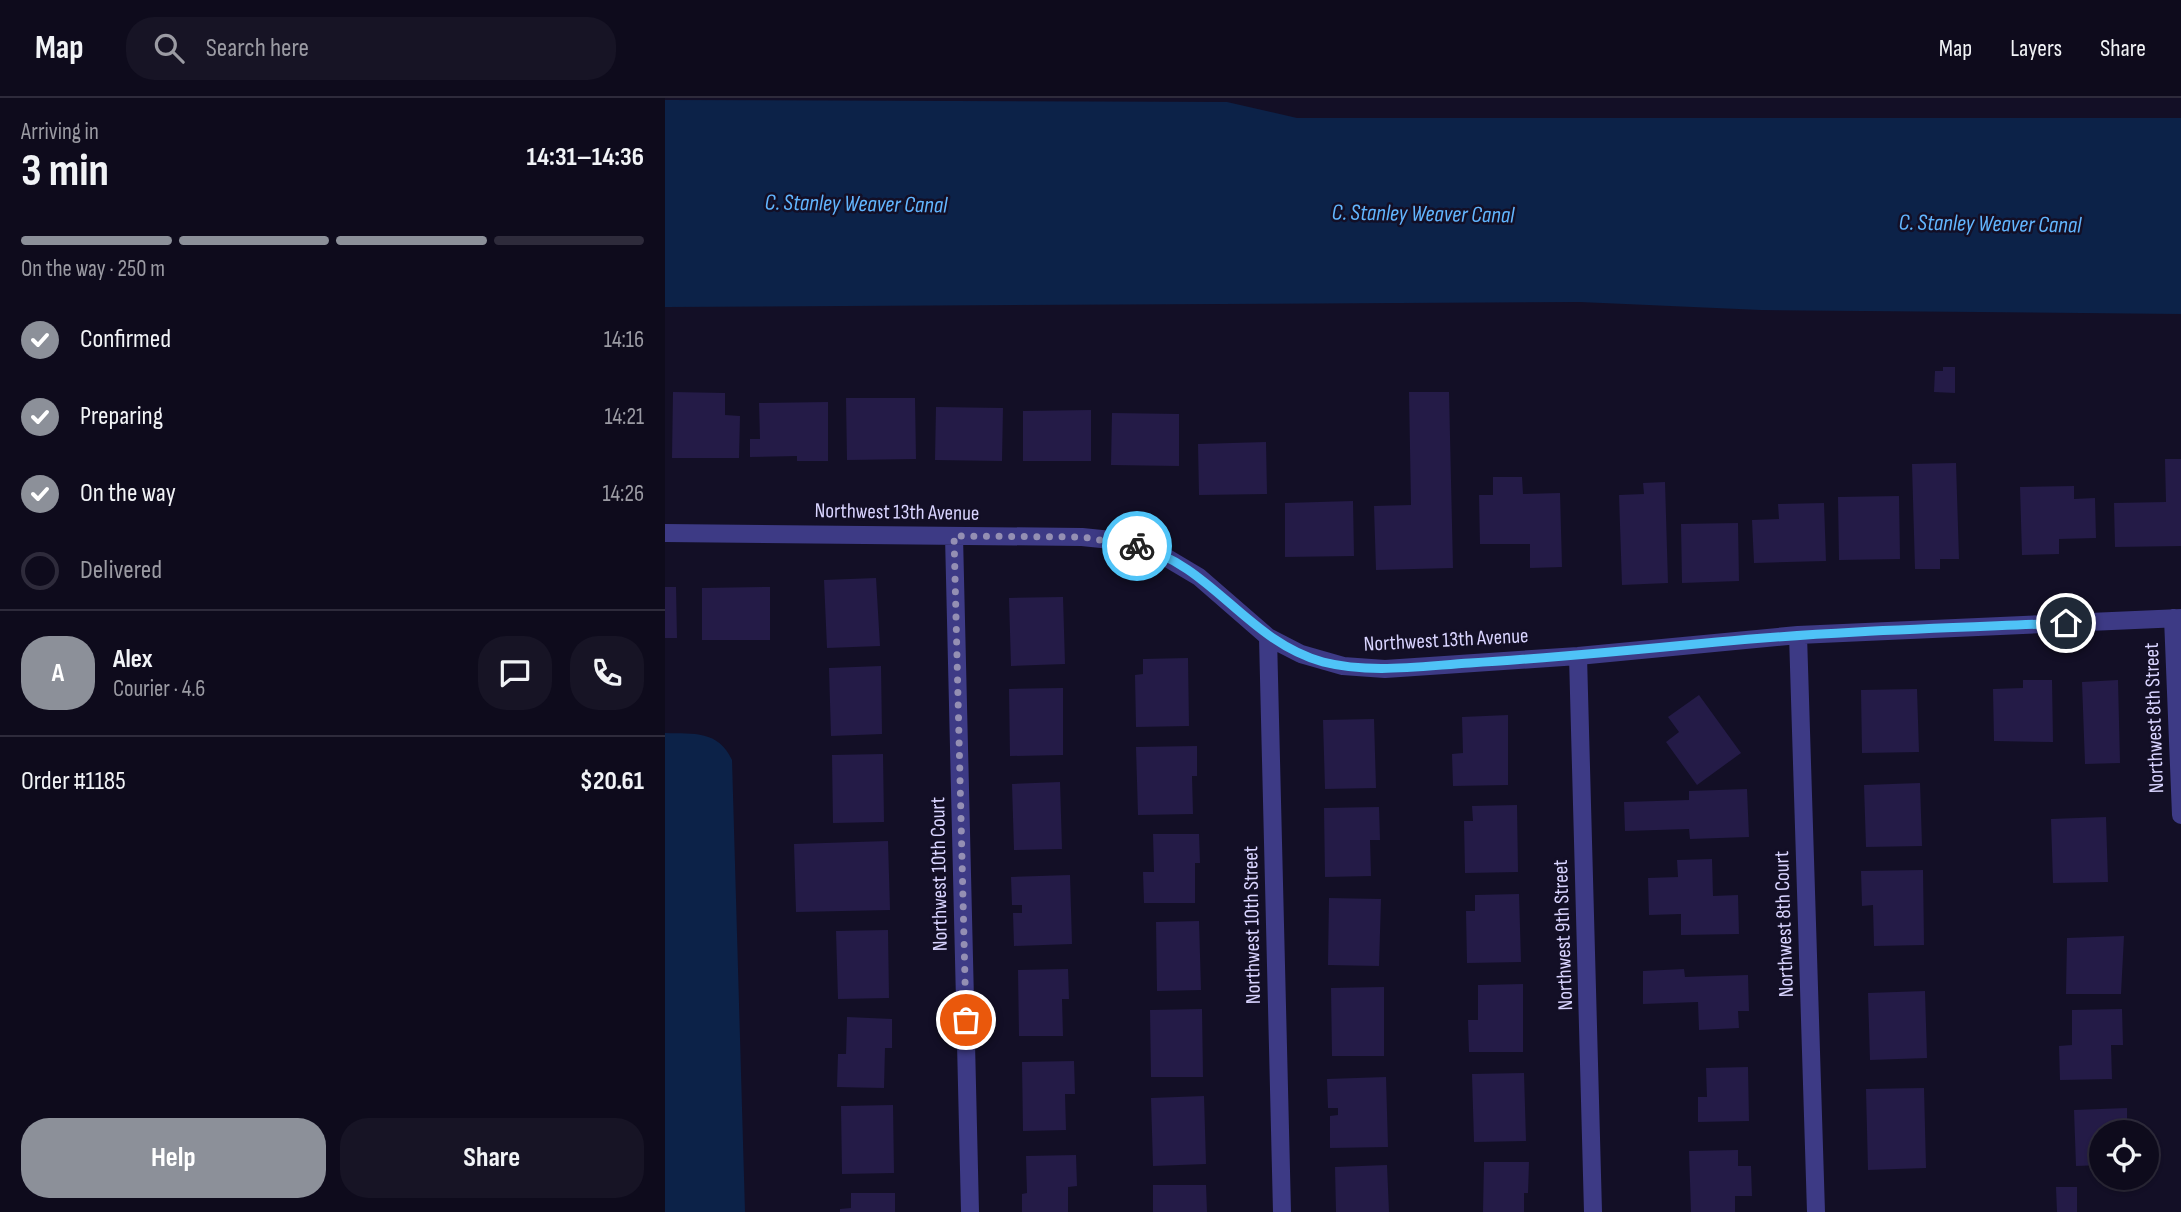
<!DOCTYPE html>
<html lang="en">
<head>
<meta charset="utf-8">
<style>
	body { margin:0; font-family:"Sofia Sans Condensed",sans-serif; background:#171425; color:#f1f3f6; height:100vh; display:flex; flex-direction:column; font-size:26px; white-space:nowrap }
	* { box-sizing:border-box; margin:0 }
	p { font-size:23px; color:#9b9ba3 }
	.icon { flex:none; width:38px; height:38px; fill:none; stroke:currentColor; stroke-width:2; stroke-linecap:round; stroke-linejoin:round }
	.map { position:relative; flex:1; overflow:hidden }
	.side { display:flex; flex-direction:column; background:#0e0b1c; width:665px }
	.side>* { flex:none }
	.controls { position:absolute; left:1424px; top:1022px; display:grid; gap:14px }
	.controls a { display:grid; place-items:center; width:70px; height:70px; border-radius:50%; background:#0e0b1c; box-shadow:0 2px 5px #0004,0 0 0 2px #2e2b3b; font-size:35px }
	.pin { position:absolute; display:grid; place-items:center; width:60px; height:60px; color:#fff; margin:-30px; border:4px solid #fff; border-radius:50%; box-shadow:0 2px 7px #0007 }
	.courier { position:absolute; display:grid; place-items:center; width:70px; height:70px; margin:-35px; border:5px solid #4fc3f7; border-radius:50%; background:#fff; color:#222; box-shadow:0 2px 9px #0007 }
	.headline em { font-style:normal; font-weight:700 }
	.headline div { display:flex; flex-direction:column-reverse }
	.headline { display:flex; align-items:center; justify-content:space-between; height:119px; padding:0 21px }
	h1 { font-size:46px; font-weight:700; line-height:52px }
	.bar { display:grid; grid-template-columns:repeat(4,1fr); gap:10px 7px; align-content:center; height:84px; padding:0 21px }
	.bar i { height:9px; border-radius:5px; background:#2e2b3b }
	.bar .active { background:#8c9099 }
	.bar p { grid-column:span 4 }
	.line { display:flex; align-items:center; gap:18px; padding:0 21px; border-top:2px solid #2e2b3b }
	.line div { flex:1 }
	.round { display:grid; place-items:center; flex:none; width:74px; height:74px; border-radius:28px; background:#171425 }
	ol { padding:0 21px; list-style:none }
	li { display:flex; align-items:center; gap:21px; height:77px }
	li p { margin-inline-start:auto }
	li .icon { padding:7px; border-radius:50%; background:#8c9099; color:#fff; stroke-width:4 }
	li:last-child { color:#9b9ba3 }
	li i { width:38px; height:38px; border:4px solid #2e2b3b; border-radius:50% }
	.button { display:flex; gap:14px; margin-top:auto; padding:14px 21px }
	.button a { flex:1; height:80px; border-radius:28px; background:#8c9099; color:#fff; font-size:28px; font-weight:700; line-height:80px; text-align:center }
	.button a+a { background:#171425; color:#f1f3f6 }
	header { display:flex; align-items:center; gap:42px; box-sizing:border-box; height:98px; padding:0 35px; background:#0e0b1c; border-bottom:2px solid #2e2b3b }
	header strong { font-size:33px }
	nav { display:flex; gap:38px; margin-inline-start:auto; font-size:24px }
	.search { width:490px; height:63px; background:#171425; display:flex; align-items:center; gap:18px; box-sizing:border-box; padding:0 24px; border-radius:28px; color:#9b9ba3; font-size:26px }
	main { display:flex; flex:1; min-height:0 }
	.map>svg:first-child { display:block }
	.water { fill:#0c2248 }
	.building { fill:#241b47 }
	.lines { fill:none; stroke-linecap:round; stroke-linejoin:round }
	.minor { stroke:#3d3a85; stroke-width:18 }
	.done { stroke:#948fb3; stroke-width:7; stroke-dasharray:0 12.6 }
	.route { stroke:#4fc3f7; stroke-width:9 }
	.labels { text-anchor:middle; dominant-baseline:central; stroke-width:5; stroke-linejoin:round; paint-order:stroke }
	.street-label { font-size:21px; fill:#d9d4ff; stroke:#130f26 }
	.water-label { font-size:23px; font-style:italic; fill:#62b6ff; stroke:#130f26 }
</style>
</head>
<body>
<header>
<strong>Map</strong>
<div class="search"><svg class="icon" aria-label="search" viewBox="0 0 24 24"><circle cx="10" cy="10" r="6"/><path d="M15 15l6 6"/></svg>Search here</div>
<nav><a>Map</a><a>Layers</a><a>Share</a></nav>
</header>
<main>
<section class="side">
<div class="headline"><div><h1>3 min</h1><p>Arriving in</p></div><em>14:31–14:36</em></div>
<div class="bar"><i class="active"></i><i class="active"></i><i class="active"></i><i></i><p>On the way · 250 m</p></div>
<ol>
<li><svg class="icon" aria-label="check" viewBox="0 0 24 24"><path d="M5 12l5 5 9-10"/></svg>Confirmed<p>14:16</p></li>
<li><svg class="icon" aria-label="check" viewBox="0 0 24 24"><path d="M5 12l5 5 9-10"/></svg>Preparing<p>14:21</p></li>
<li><svg class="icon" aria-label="check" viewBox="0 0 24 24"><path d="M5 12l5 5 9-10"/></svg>On the way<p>14:26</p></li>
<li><i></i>Delivered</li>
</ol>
<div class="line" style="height:126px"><b class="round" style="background:#8c9099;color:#fff">A</b><div><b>Alex</b><p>Courier · 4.6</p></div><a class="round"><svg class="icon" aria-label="chat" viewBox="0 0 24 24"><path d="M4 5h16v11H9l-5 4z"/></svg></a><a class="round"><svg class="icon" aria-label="phone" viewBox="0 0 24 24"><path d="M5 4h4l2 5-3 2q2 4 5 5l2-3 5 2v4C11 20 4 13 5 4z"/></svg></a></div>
<div class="line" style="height:91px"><div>Order #1185</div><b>$20.61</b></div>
<div class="button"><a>Help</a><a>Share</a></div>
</section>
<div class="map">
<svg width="1516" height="1114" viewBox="0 0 1516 1114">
	<rect width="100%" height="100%" fill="#130f26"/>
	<!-- water -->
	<path class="water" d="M0,2l562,2 70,16h884v196l-420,-4 -181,-8 -915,5z
		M0,635c29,1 53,-3 67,27l13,452h-80z"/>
	<!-- building -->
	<path class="building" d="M1278,269h12v26l-21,-1 1,-21h8z
		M8,294l52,1v22l15,1 -1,42h-67z
		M744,294h40l4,176 -77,2 -2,-64 37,-1z
		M181,300h69l1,61 -69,1z
		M163,304v59h-31v-5l-47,1v-18h10l-1,-36z
		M271,309l67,1 -1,53 -67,-1z
		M426,312v51h-68v-50z
		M447,315l67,1v52l-68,-1z
		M601,344l1,52 -68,1 -1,-51z
		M1500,361h16v87l-66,1 -1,-44 52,-1z
		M1291,365l3,96h-19v10h-25l-3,-105z
		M828,379h29l1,17 37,-1 2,74 -32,1v-24h-50l-1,-49h14z
		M1000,384l3,101 -46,2 -3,-90 25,-1 -1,-11z
		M1409,388v13l21,-1 1,40 -37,1v15l-37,1 -2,-68z
		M1234,398l1,63 -61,1 -1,-63z
		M688,403l1,55 -69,1v-54z
		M1159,405l2,58 -72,2 -2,-43 27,-1 -1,-15z
		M1073,425l1,58 -57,2 -1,-59z
		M211,480l4,68 -53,2 -3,-68z
		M0,489h11l1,51h-12z
		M105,489v53h-68v-52z
		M398,499l2,67 -54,2 -2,-68z
		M523,560l1,68 -53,1 -1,-52 8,-1v-15z
		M216,568l1,68 -51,2 -2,-68z
		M1358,582h29l1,62 -59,-1 -1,-52 30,-1z
		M1453,582l2,83 -35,1 -3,-82z
		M398,590v67l-53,1 -1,-67z
		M1252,591l2,63 -57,1 -1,-63z
		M1034,597l42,58 -44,32 -31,-43 13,-10 -11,-15z
		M843,617v70l-55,1 -1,-32 11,-1 -1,-36z
		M709,621l2,69 -51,1 -2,-69z
		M532,648v30h-5l1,38 -55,1 -2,-68z
		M218,656l1,68 -51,1 -1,-68z
		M395,684l2,67 -48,1 -2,-66z
		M1255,685l2,63 -56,1 -2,-62z
		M1082,691l2,48 -59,2 -1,-10 -64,2 -1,-29 65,-2v-9z
		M852,707l1,67 -53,1 -1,-52h9l-1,-15z
		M714,709l1,33h-10l1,36 -46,1 -1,-69z
		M1441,719l2,65 -55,1 -2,-64z
		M488,736h46l1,29h-5v40h-51l-1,-31h11z
		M223,743l2,69 -94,2 -2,-68z
		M1047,761l1,37 25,-1 1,39 -58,1v-21l-32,1 -1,-37 30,-1 -1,-17z
		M1258,772l1,75 -50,1 -1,-41 -11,1 -1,-35z
		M405,777l2,69 -58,2 -1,-33h9v-8h-10l-1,-28z
		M854,796l2,68 -54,1 -1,-52h9v-16z
		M664,800l52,1 -2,67 -51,-1z
		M534,823l2,69 -44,1 -1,-69z
		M223,832l1,68 -51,1 -2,-68z
		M1459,838l-3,58h-55l1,-56z
		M403,871l1,30h-7l1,37h-44l-1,-66z
		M1019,871l1,8 63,-2 1,36h-11l1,17 -40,2 -1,-28 -55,2v-33z
		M858,886v68h-54l-1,-32h10v-35z
		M719,889v69h-52l-1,-68z
		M1260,893l2,67 -57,2 -2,-67z
		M537,911l1,68h-52l-1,-67z
		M1457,911l1,36h-12l1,34 -52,1 -1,-34 13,-1v-35z
		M182,919l45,2v29h-7l-1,40 -47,-1 1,-33h8z
		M409,963l1,33h-10l1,36 -43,1 -1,-69z
		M1083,969l1,54 -51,1v-25h9l-1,-29z
		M859,975l2,68 -52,1 -2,-68z
		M721,979l2,70 -58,1v-32l8,-1v-7h-10l-1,-29z
		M1259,990l2,80 -58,2 -2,-81z
		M539,998l2,68 -53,2 -2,-68z
		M228,1007l1,68 -52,1 -1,-68z
		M1462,1010v24h-25v33l-26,1 -2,-56z
		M1073,1052v16h13l1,30h-17v16h-44l-2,-61z
		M411,1057l1,31 -9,1v25h-46v-18l5,-1 -1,-37z
		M819,1064h45l-1,31h-4v19h-41z
		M722,1067l2,47h-53l-1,-45z
		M488,1087h53l1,27h-54z
		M1391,1089h21v25h-20z
		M186,1095h44v19h-55v-3l11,-1z"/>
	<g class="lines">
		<!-- minor -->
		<path class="minor" d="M0,435l417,4 39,4 41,14 37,22 69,60 33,17 42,12 42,3 193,-13 220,-21 383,-17
			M289,438l16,676
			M1508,520l8,197
			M1133,537l18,577
			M603,539l14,575
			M913,558l15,556"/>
	</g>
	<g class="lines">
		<!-- done -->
		<path class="done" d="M301,922l-12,-484 128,1 55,9"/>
		<!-- route -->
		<path class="route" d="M472,448c75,19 110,95 186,116 47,12 99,4 147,1 83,-5 165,-13 247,-21 116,-11 232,-14 349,-19"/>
	</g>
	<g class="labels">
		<!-- street labels -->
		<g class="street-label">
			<text transform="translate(232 414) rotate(1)">Northwest 13th Avenue</text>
			<text transform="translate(781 542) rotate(-3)">Northwest 13th Avenue</text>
			<text transform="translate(1489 620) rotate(-92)">Northwest 8th Street</text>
			<text transform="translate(274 776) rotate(-91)">Northwest 10th Court</text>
			<text transform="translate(1119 826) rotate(-92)">Northwest 8th Court</text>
			<text transform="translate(587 827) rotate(-91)">Northwest 10th Street</text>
			<text transform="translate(898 837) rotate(-92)">Northwest 9th Street</text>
		</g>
		<!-- water labels -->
		<g class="water-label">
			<text transform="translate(191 106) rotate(1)">C. Stanley Weaver Canal</text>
			<text transform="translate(758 116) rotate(1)">C. Stanley Weaver Canal</text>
			<text transform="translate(1325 126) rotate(1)">C. Stanley Weaver Canal</text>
		</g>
	</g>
</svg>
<div class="controls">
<a><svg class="icon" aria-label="locate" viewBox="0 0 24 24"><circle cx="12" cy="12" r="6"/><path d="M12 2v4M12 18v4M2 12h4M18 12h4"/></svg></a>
</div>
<div class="pin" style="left:301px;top:922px;background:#ea580c"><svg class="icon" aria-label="bag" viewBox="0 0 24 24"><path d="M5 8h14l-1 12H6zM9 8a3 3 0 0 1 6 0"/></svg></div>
<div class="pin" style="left:1401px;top:525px;background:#1f2937"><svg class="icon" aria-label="home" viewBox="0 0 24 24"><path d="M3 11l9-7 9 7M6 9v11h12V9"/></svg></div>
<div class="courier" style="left:472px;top:448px"><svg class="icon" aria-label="bike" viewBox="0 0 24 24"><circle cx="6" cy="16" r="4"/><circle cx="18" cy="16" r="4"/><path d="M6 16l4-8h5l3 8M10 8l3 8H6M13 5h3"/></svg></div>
</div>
</main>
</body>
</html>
